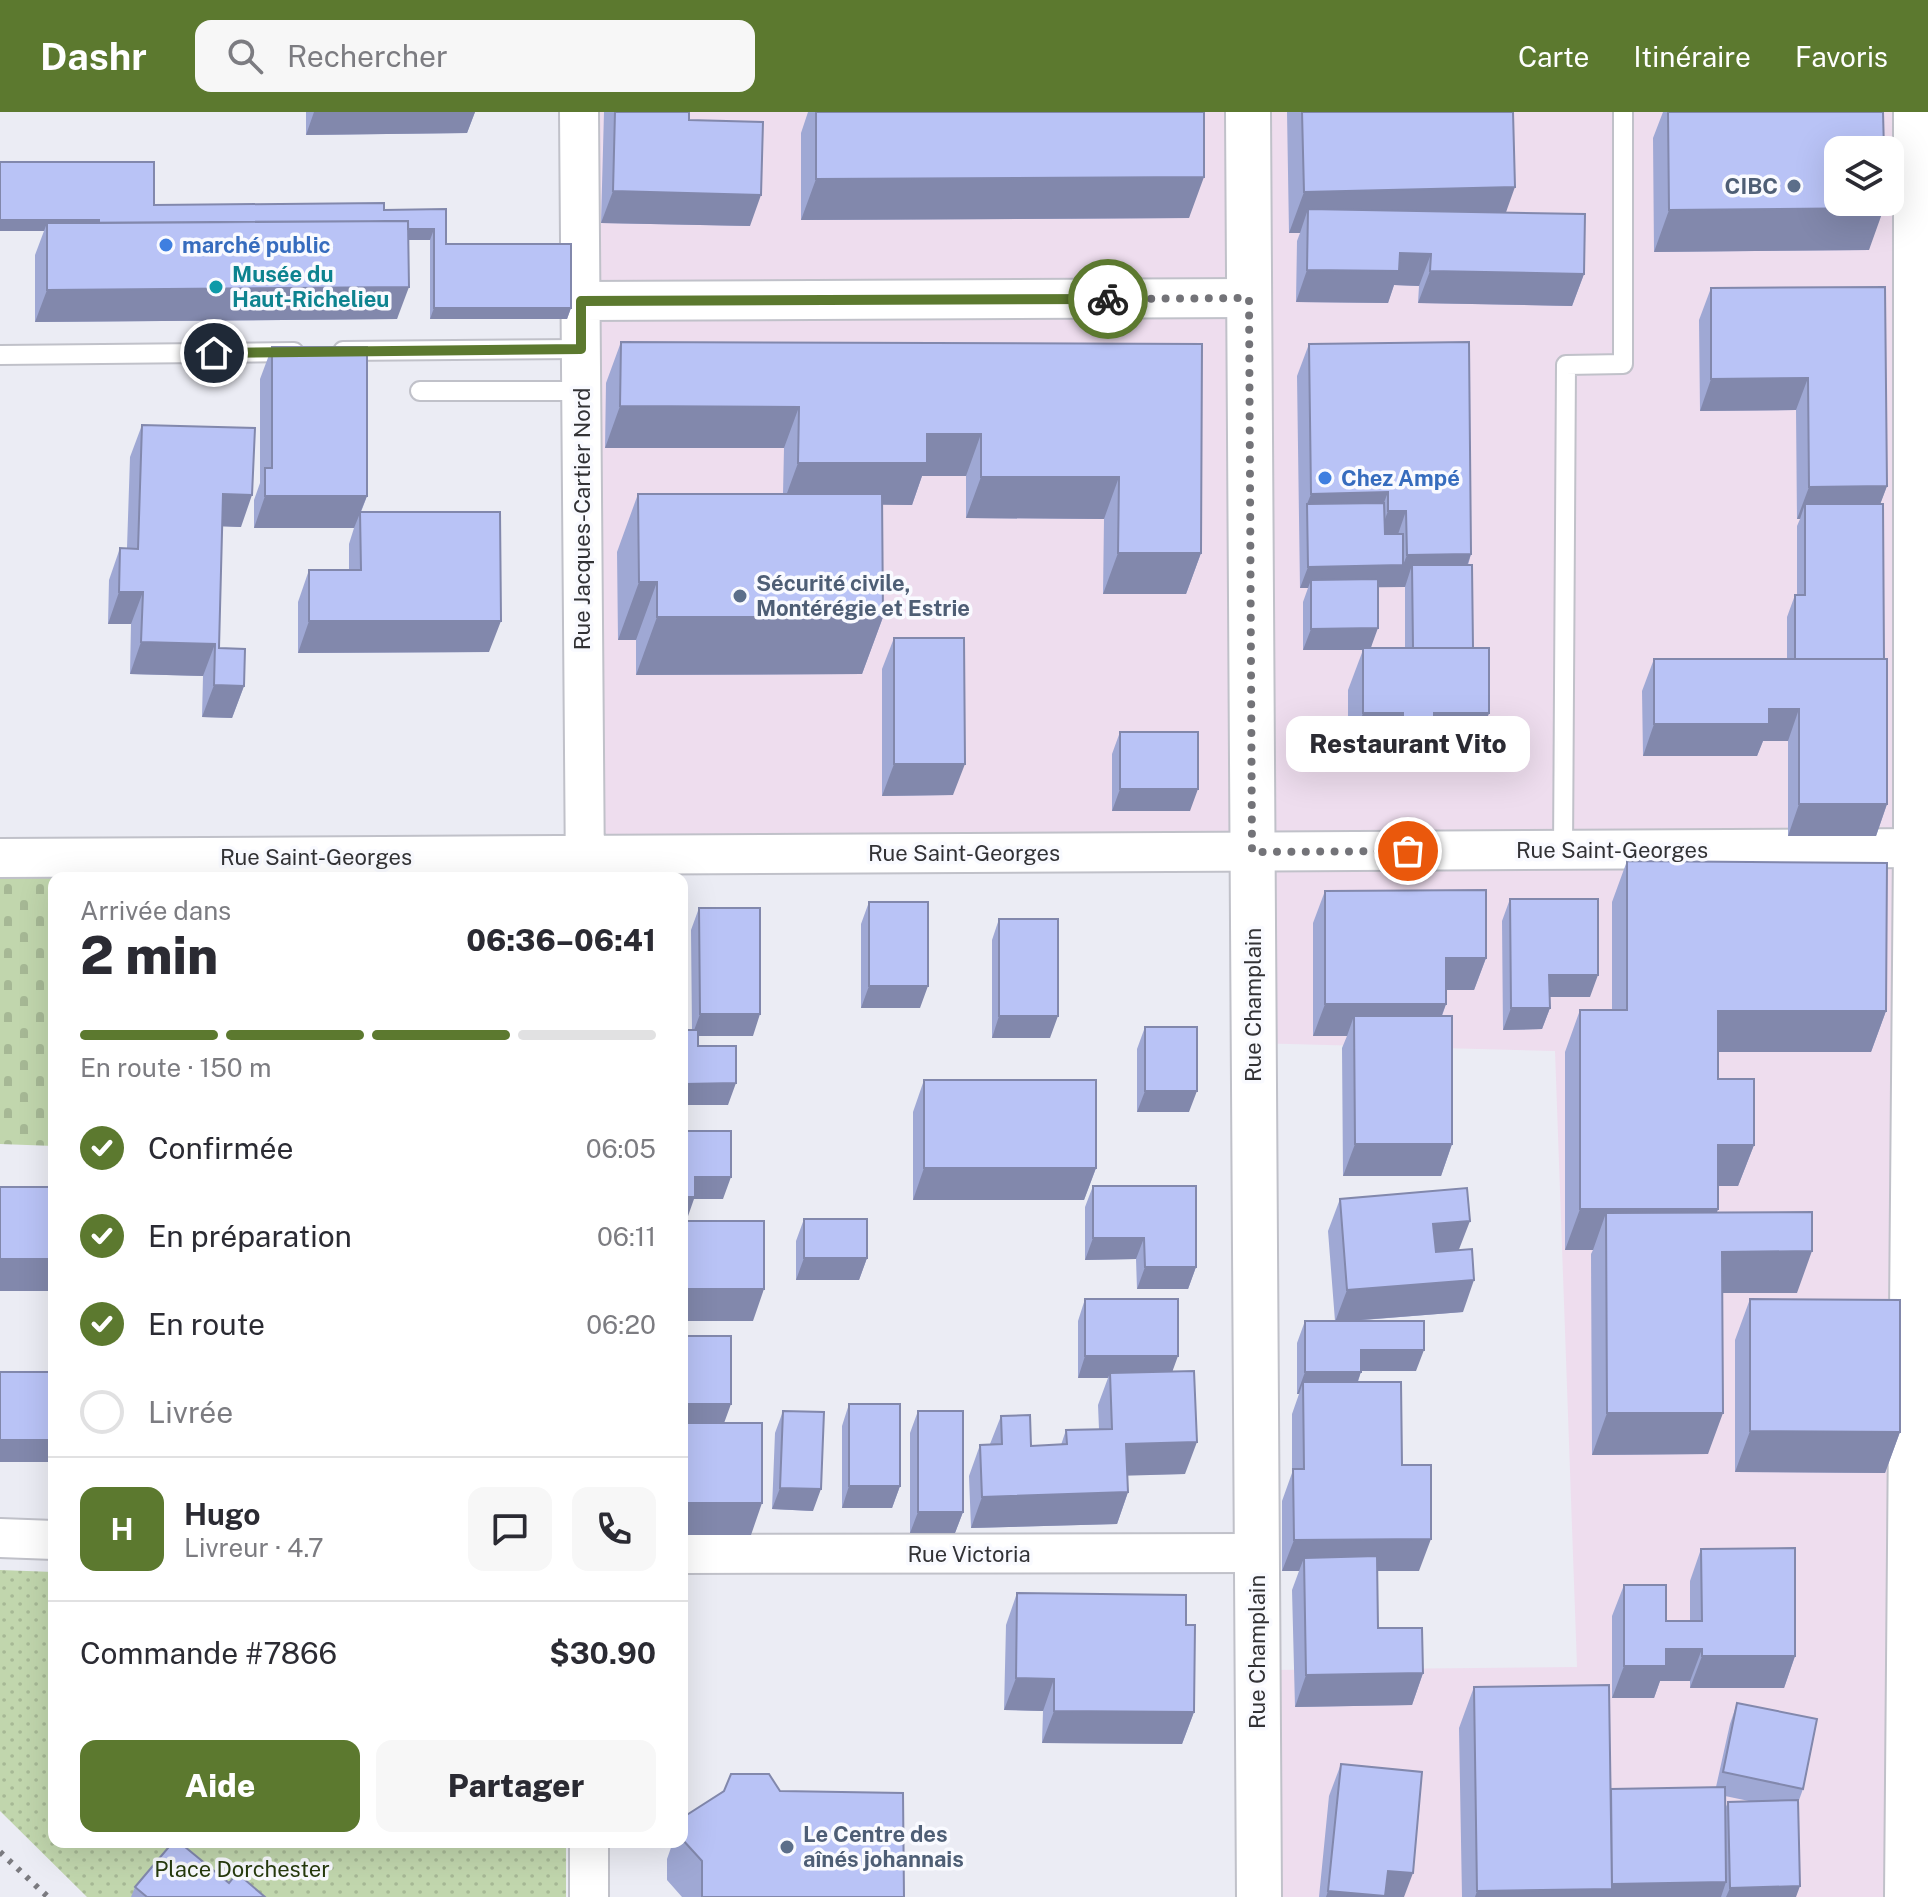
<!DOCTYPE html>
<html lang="fr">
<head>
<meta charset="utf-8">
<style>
	body { margin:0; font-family:"Public Sans",sans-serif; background:#f7f7f7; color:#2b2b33; height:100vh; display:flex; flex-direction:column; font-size:30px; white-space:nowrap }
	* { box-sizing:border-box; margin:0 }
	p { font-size:26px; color:#7c7c81 }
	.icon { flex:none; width:44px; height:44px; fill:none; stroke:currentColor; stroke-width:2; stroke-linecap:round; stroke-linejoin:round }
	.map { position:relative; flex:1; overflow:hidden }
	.details { position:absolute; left:48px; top:760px; width:640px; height:976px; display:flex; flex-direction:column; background:#fff; border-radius:16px; box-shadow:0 8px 32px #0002 }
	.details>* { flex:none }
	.fabs { position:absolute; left:1824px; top:24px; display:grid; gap:16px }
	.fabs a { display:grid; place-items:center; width:80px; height:80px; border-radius:16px; background:#fff; box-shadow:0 8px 32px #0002; font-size:40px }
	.pin { position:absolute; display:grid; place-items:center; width:68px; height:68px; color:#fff; margin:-34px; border:4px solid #fff; border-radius:50%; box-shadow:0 2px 8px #0007 }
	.courier { position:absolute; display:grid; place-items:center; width:80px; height:80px; margin:-40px; border:6px solid #5c792f; border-radius:50%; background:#fff; color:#222; box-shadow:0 2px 10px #0007 }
	.bubble { position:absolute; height:56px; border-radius:16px; background:#fff; box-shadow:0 8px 32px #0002; font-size:26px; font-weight:800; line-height:56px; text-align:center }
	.headline em { font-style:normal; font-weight:800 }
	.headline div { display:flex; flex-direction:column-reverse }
	.headline { display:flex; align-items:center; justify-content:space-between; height:136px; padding:0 32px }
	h1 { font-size:52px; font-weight:800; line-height:60px }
	.bar { display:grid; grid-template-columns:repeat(4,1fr); gap:12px 8px; align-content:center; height:96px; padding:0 32px }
	.bar i { height:10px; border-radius:6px; background:#e1e1e2 }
	.bar .active { background:#5c792f }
	.bar p { grid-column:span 4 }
	.line { display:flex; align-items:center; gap:20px; padding:0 32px; border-top:2px solid #e1e1e2 }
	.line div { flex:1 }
	.round { display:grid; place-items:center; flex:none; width:84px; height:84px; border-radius:16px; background:#f7f7f7 }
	ol { padding:0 32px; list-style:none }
	li { display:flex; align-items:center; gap:24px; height:88px }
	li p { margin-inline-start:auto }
	li .icon { padding:8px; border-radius:50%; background:#5c792f; color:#fff; stroke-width:4 }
	li:last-child { color:#7c7c81 }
	li i { width:44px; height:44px; border:4px solid #e1e1e2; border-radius:50% }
	.button { display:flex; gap:16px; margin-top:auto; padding:16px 32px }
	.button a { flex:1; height:92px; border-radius:16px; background:#5c792f; color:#fff; font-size:32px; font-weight:800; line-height:92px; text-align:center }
	.button a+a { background:#f7f7f7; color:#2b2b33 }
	header { display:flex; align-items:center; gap:48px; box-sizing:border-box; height:112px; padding:0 40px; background:#5c792f; color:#fff }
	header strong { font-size:38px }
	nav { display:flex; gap:44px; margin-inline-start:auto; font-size:28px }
	.search { width:560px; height:72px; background:#f7f7f7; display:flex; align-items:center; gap:20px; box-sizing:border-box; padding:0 28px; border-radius:16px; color:#7c7c81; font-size:30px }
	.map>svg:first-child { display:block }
	.commercial { fill:#ede; fill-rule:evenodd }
	.cemetery { fill:url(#cemetery-stones) }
	.park { fill:url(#park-dots) }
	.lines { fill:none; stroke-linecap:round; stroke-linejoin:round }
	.lane-casing { stroke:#c0c1c9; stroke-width:22 }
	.street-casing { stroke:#c0c1c9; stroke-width:42 }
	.secondary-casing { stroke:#c0c1c9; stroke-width:48 }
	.lane { stroke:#fff; stroke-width:18 }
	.street { stroke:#fff; stroke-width:38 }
	.secondary { stroke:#fff; stroke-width:44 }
	.rail { stroke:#7a7a7f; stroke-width:6; stroke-dasharray:4 8; stroke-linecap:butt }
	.wall { fill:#9fa8d4; fill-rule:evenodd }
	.shaded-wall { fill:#8288ac }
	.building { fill:#b9c3f6; stroke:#8288ac; stroke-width:2 }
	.done { stroke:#737378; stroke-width:8; stroke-dasharray:0 14.4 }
	.route { stroke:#5c792f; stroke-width:10 }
	.service-dot { fill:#5c6f8a; stroke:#f9faff; stroke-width:3 }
	.shop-dot { fill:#3f7fe0; stroke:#f9faff; stroke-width:3 }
	.culture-dot { fill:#0f9aa8; stroke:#f9faff; stroke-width:3 }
	.labels { text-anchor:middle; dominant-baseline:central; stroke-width:7; stroke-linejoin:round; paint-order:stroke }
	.service-label { font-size:22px; font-weight:bold; fill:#4e5e75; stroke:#f9faff; text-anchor:start }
	.shop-label { font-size:22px; font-weight:bold; fill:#366cbe; stroke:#f9faff; text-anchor:start }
	.culture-label { font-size:22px; font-weight:bold; fill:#0d838f; stroke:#f9faff; text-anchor:start }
	.street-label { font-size:22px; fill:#323235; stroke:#f9faff }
	.park-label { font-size:22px; fill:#263a0d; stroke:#f9faff }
</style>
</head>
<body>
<header>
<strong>Dashr</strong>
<div class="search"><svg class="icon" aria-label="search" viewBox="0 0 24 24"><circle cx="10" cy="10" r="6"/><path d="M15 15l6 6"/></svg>Rechercher</div>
<nav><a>Carte</a><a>Itinéraire</a><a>Favoris</a></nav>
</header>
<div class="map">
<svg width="1928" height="1785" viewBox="0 0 1928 1785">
	<defs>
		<pattern id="cemetery-stones" width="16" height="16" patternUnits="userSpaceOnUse" patternTransform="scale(2)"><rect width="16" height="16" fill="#c1d6ad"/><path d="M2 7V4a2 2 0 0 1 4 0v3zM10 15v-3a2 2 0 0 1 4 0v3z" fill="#a6b895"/></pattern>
		<pattern id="park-dots" width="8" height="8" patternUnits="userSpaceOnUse" patternTransform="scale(2)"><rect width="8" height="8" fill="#c1d6ad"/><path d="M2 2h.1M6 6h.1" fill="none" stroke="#a6b895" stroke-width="1.8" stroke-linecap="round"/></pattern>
	</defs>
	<rect width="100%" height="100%" fill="#ebecf4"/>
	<!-- commercial -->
	<path class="commercial" d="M575,0h1353v1785h-669l-2,-227 320,-3 -22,-616 -302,-8 -1,-191 -667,3zM1838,38h52v52h-52z"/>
	<!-- cemetery -->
	<path class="cemetery" d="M182,745v21h-128v268l-54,-2v-286z"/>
	<!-- park -->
	<path class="park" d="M0,1458l54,2v270h512v55h-479l-87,-86z"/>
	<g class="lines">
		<!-- lane casing -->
		<g class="lane-casing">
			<path id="lane" d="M343,239l238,-2
				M0,243l294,-3
				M420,279h161
				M1563,738l3,-485 57,-1v-252"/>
		</g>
		<!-- street casing -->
		<g class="street-casing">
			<path id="street" d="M579,0l6,766
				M581,189l668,-3
				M0,746l1928,-10
				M0,1426l54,2
				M682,1442l574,-1
				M589,1785v-55"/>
		</g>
		<!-- secondary casing -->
		<g class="secondary-casing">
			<path id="secondary" d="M1248,0l11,1785
				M1907,1785l9,-1049v-736"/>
		</g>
		<!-- lane -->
		<use href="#lane" class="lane"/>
		<!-- street -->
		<use href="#street" class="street"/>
		<!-- secondary -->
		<use href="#secondary" class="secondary"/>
		<!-- rail -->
		<path class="rail" d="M0,1740l48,45"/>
	</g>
	<!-- wall -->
	<path class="wall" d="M306,0h169l-8,21 -161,2z
		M604,0h85v8l61,106 -149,-3z
		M808,0h396l-15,106 -388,2v-87z
		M1287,0h226l-7,100 78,62 -12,32 -154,-3 1,-17 -25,-1 -6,18 -92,-1 1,-61 3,-8h-11z
		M1663,0h220l-14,138 -215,2 -1,-114z
		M154,93l230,5 62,-1v35l125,64 -4,11h-137v-79h-22l-11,79 -362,3v-67l9,-24h-44z
		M1885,175l2,199 -7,18 7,300 -11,32h-88v-95h-25l-6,15h-114l-1,-65 12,-32h133v-42l8,-22h2v-69l3,-7h-3l-1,-109 -96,1 -1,-91 12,-32z
		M621,230l581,2 -1,209 -15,41h-83l1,-75 -138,-1v-42h-44l-10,29 -30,-1 1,113 -21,57 -226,1v-35h-18l-1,-88 21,-58h145l1,-46h-179l1,-65z
		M1309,232l162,210 -3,11 5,83 16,65 -15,42h-49l-6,15h-31v-15h-40v-65l15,-40h-60v-48l5,-14h-8l-3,-212zM1378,475h27v61h-34z
		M272,235l95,149 -6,16 128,140 -191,1v-51l11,-32h40v-26l5,-16h-100v-28l6,-17v-104z
		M142,313l99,102 -19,-1 -3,122 25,38 -12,32 -30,-1 1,-41 -73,-2 1,-50h-23l1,-44 11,-32h7l3,-91z
		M894,526l59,157 -71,1v-127z
		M1120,620l70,79h-78v-57z
		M1627,749l259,150 -15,41h-153v27l36,66 -16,41h-20v23l-1,3 80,81h-75l-14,161 -116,1 -1,-201 2,-4h-28v-198l15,-42h32v-108z
		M1325,779l161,67 -12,32h-28v14l-4,12 10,128 -11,32h-98l-1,-128 5,-12h-34v-113z
		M1510,787l80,98h-41l1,11 -8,21 -39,1 -1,-109z
		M869,790l51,106h-59v-84z
		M699,796l54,128h-55v10l30,59h-43l-3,8v-83h10l-1,-100z
		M999,807l51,119h-58v-98z
		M1145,915l44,85h-52v-63z
		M924,968l172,88 -12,32h-171v-88z
		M1093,1074l103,81 -8,22h-51l-1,-30 -51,1v-53z
		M1340,1087l119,51 4,62 -112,9 65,50h-55l-3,11 44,83 17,106h-42l1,57 45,45 -11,32 -117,2 -3,-117 7,-19h-17v-70l10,-28v-59l7,-20h-2v-51l8,-22h30l-7,-90z
		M804,1107l63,39 -8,22h-63v-39z
		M1085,1187l88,72 12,103 -57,1v17l-11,32 -146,4 -2,-52 11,-31 10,-1 11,-28 30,30 30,-1 5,-15 33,-1 -1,-24 10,-27h-30v-57z
		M1750,1187l150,133 -15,41 -150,-1v-132z
		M849,1292l51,82 -8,22h-50v-82z
		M783,1299l30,100 -41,-2 3,-76z
		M918,1299l45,101 -8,21h-45v-100z
		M1701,1437l94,107 -11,32h-94v-7h-30l-6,17h-42v-82l12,-31 42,36h24v-40z
		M1017,1481l169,32 8,87 -12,32 -140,-1 1,-32 -39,-1 2,-85z
		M1474,1575l137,102 105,-2 14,-63 7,-21 66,86 -5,14 -2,94h-75v-2v2h-259l-3,-169zM1725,1684l24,5 -21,1 -3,7z
		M1341,1652l63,133h-85l10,-101z
		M780,1679l124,106h-222l-15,-17v-21l6,-17h9v-24z
		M229,1771l36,14h-134l4,-10z"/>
	<!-- shaded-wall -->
	<path class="shaded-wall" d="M314,0h161l-8,21 -161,2z
		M1204,65l-15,41 -388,2 15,-41z
		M1515,75l-15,42 -192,-20 -8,24h-11l15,-41z
		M613,79l148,4 -11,31 -149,-3z
		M1884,96l-15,42 -215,2 15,-42z
		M0,108h99l-4,11 -48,-8 -3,8h-44z
		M434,117l-4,11h-49l3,-10z
		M1400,141l31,1 -12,32 -25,-1 -6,18 -92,-1 11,-32z
		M1430,159l154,3 -12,32 -154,-3z
		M409,175l-12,32 -362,3 12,-32z
		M434,196h137l-4,11h-137z
		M1808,266l-12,32 -96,1 11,-32z
		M620,294l179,1 -15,41h-179z
		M927,322h54l-15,42h-44l-10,29 -129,-1 15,-41z
		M981,365h138l-15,42 -138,-1z
		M1887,374l-12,32 -70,-14 -5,15h-3l12,-32z
		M1388,380l-12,32 -69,-20 4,-10z
		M223,382l29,1 -11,32 -30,-1z
		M265,384h102l-13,32h-100z
		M1388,399h18l-11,32h-19z
		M1118,441h83l-15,41h-83z
		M1471,442l-11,32 -48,-21 -7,22 -94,1v-8l-3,8h-8l8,-21 95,-2 4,-10z
		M639,470h18l-21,58h-18z
		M119,480h24l-12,32h-23z
		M657,505h226l-21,57 -226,1z
		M309,509h192l-12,31 -191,1z
		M1378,516l-8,22h-67l8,-21z
		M141,530l74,2 -12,32 -73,-2z
		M214,573l30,1 -12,32 -30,-1z
		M1769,597h30l-11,32h-25l-6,15h-114l11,-32z
		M1363,601h40l-15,42h-40z
		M1434,601h55l-15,42h-49l-6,15h-31l15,-41z
		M894,652h71l-12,31 -71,1z
		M1120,677h78l-8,22h-78z
		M1799,692h88l-11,32h-88z
		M1446,846h40l-12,32h-40z
		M1549,863h49l-8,22h-49z
		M869,874h59l-8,22h-59z
		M1325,892h121l-12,32 -80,-20 -7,20h-34z
		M1511,896h39l-8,21 -39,1z
		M1718,899h168l-15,41h-168z
		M700,902h60l-7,22h-61z
		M999,904h59l-8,22h-58z
		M736,971l-8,22h-43l-3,8v-20l3,-9z
		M1145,979h52l-8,21h-52z
		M1355,1032h97l-11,32h-98z
		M1718,1033h36l-16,41h-35z
		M924,1056h172l-12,32h-171z
		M695,1065h36l-8,22h-29l-7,20h-5v-22z
		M1580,1097h138l-15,41 -97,-37 -13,37h-28z
		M1470,1109l-12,31 -37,4 12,-32z
		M1093,1126h51l-8,21 -51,1z
		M1812,1139l-15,42h-90l15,-41z
		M804,1146h63l-8,22h-63z
		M0,1147h54v32h-54z
		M1145,1155h51l-8,22h-51z
		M1474,1168l-11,32 -128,10 12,-32z
		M682,1177h82l-11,32h-71z
		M1361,1238h63l-8,21h-63z
		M1085,1244h93l-8,22 -60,-5 -2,5h-30z
		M1305,1260h56l-8,22 -50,-12 -4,12h-2z
		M682,1292h49l-8,22h-41z
		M1607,1301h116l-15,41 -116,1z
		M1750,1319l150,1 -15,41 -150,-1z
		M0,1328h54v22h-54z
		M1197,1330l-12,32 -70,2 11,-32z
		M849,1374h51l-8,22h-50z
		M780,1376l41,1 -8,22 -41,-2z
		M1128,1380l-11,32 -146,4 11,-31z
		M682,1391h80l-11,32h-69z
		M918,1400h45l-8,21h-45z
		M1431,1427l-12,32h-115v-13l-5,13h-17l12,-31z
		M1666,1537h36l-12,32h-30l-6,17h-42l12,-32z
		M1702,1544h93l-11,32h-94z
		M1423,1561l-11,32 -117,2 11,-32z
		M1016,1566l38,1 -11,32 -39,-1z
		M1054,1599l140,1 -12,32 -140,-1z
		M1388,1759l25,2 -9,24h-78l2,-6z
		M1726,1770l-5,15h-246l2,-6 134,-7z
		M1800,1774l-4,11h-70l4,-9z"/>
	<!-- building -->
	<path class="building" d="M615,0h74v8l74,2 -2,73 -148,-4z
		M816,0h388v65l-388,2z
		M1302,0h211l2,75 -211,5z
		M1668,0h215l1,38h-46v52h46v6l-215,2z
		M0,50h154v43l230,-2v7l62,-1v35h125v64h-137v-79h-26v-8l-309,2v-3h-99z
		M1308,97l277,5 -1,60 -154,-3 1,-17 -31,-1 -1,18 -92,-1z
		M408,109l1,66 -362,3v-67z
		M1885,175l2,199 -78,1 -1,-109 -97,1v-91z
		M621,230l581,2 -1,209h-83l1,-76h-138v-43h-54v29h-129l1,-56 -179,-1z
		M1469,230l2,212 -64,1 -1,-44h-18v-19l-77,2 -2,-150z
		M272,235h95v149h-102v-28h7z
		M142,313l113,3 -3,67 -29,-1 -4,154 26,1 -1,37 -30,-1 1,-41 -74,-2 2,-50h-24l1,-44 18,1z
		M638,382h244l1,123h-226v-35h-18z
		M1384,391l1,31h18v31l-95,2 -1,-63z
		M1805,392h78l1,155h-89v-64h10z
		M360,400h140l1,109h-192v-51h52z
		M1412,453h60l1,83h-60z
		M1378,467v49l-67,1v-49z
		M894,526h70l1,126h-71z
		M1363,536h126v65h-55v16h-31v-16h-40z
		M1654,547h233v145h-88v-95h-30v15h-115z
		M1120,620h78v57h-78z
		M1627,749l260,2 -1,148h-168v68h36v66h-36v64h-138v-199h47z
		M1486,778v68h-40v46h-121v-113z
		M1510,787h88v76h-49l1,33h-39z
		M869,790h59v84h-59z
		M699,796h61v106h-60z
		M999,807h59v97h-59z
		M1354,904h98v128h-97z
		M1145,915h52v64h-52z
		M682,918h16v16h38v37l-51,1 1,18h-4z
		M924,968h172v88h-172z
		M682,1019h49v46h-36v20h-13z
		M1093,1074h103v81h-51l-1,-29h-51z
		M0,1075h54v72h-54z
		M1467,1076l3,33 -37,3 3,28 36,-3 2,31 -127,10 -7,-91z
		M1812,1100v39l-90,1 1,161h-116l-1,-200z
		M804,1107h63v39h-63z
		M682,1109h82v68h-82z
		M1085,1187h93v57h-93z
		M1750,1187l150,1v132l-150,-1z
		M1305,1209h119v29h-63v22h-56z
		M682,1224h49v68h-49z
		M1194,1259l3,71 -71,2 2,48 -146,5 -2,-52 22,-1 -1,-28 29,-1 1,31 36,-2 -1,-14 46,-1 -2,-56z
		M0,1260h54v68h-54z
		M1303,1270h98l1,83h29v74l-137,1 -1,-71h11z
		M849,1292h51v82h-51z
		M783,1299l41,1 -3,77 -41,-1z
		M918,1299h45v101h-45z
		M682,1311h80v80h-80z
		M1795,1436v108h-93v-7h-36v17h-42v-81h42v36h36l-1,-72z
		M1377,1444l1,72h44l1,45 -117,2 -2,-117z
		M1017,1481l169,2v30h9l-1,87 -140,-1v-32l-38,-1z
		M1609,1573l3,204 -135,2 -3,-204z
		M1737,1591l80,16 -14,70 -80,-17z
		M1341,1652l81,8 -9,101 -25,-2 -3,25 -57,-5z
		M731,1662h38l11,17 123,2 1,104h-202v-36l-20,-22v-21l42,-27z
		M1725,1675l1,95 -114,2 -1,-95z
		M1798,1688l2,86 -70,2 -2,-86z
		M173,1730h6l50,41 8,-10 28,24h-118l-12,-10z"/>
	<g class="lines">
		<!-- done -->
		<path class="done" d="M1108,187l141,-1 3,554 156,-1"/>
		<!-- route -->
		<path class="route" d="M214,241l367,-4v-48l527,-2"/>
	</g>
	<!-- markers -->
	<g class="service-dot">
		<circle cx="1794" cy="74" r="8"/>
		<circle cx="740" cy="484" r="8"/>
		<circle cx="787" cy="1735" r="8"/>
	</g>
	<g class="shop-dot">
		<circle cx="166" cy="133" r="8"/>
		<circle cx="1325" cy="366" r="8"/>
	</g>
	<circle class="culture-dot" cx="216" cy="175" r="8"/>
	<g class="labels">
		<!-- service labels -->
		<g class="service-label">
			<text x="1778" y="74" text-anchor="end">CIBC</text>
			<text x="756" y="471">Sécurité civile,<tspan x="756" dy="25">Montérégie et Estrie</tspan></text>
			<text x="803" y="1722">Le Centre des<tspan x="803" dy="25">aînés johannais</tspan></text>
		</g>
		<!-- shop labels -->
		<g class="shop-label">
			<text x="182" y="133">marché public</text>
			<text x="1341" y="366">Chez Ampé</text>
		</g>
		<!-- culture labels -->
		<g class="culture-label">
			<text x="232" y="162">Musée du<tspan x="232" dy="25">Haut-Richelieu</tspan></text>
		</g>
		<!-- street labels -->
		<g class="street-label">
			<text transform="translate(582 407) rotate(-90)">Rue Jacques-Cartier Nord</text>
			<text x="1612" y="738">Rue Saint-Georges</text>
			<text x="964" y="741">Rue Saint-Georges</text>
			<text x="316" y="745">Rue Saint-Georges</text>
			<text transform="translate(1253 893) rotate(-90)">Rue Champlain</text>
			<text x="969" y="1442">Rue Victoria</text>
			<text transform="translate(1257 1540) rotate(-90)">Rue Champlain</text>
		</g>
		<!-- park labels -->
		<g class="park-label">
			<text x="242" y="1757">Place Dorchester</text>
		</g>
	</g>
</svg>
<div class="fabs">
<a><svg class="icon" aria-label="layers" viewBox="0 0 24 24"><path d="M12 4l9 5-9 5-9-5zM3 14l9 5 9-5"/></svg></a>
</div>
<div class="pin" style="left:1408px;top:739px;background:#ea580c"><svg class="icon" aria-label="bag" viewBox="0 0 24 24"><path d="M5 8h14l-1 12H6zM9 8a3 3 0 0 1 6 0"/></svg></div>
<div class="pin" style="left:214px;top:241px;background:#1f2937"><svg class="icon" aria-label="home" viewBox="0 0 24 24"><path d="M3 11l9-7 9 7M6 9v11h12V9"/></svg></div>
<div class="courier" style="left:1108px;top:187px"><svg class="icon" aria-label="bike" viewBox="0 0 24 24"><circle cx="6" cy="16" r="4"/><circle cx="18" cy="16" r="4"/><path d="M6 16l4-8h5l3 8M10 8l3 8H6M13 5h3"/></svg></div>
<div class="bubble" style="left:1286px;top:604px;width:244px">Restaurant Vito</div>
<section class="details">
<div class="headline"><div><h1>2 min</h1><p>Arrivée dans</p></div><em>06:36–06:41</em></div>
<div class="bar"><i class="active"></i><i class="active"></i><i class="active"></i><i></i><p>En route · 150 m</p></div>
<ol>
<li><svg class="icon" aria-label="check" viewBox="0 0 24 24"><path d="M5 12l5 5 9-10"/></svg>Confirmée<p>06:05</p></li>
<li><svg class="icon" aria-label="check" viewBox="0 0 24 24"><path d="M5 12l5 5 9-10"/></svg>En préparation<p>06:11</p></li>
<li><svg class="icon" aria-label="check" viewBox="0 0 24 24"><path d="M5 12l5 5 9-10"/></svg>En route<p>06:20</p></li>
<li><i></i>Livrée</li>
</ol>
<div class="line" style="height:144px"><b class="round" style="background:#5c792f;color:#fff">H</b><div><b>Hugo</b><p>Livreur · 4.7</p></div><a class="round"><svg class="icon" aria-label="chat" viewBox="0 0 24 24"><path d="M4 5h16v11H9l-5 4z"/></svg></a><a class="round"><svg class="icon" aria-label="phone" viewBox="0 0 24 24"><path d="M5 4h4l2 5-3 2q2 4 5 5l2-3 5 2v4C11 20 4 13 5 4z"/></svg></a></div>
<div class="line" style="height:104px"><div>Commande #7866</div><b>$30.90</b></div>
<div class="button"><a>Aide</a><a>Partager</a></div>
</section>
</div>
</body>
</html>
